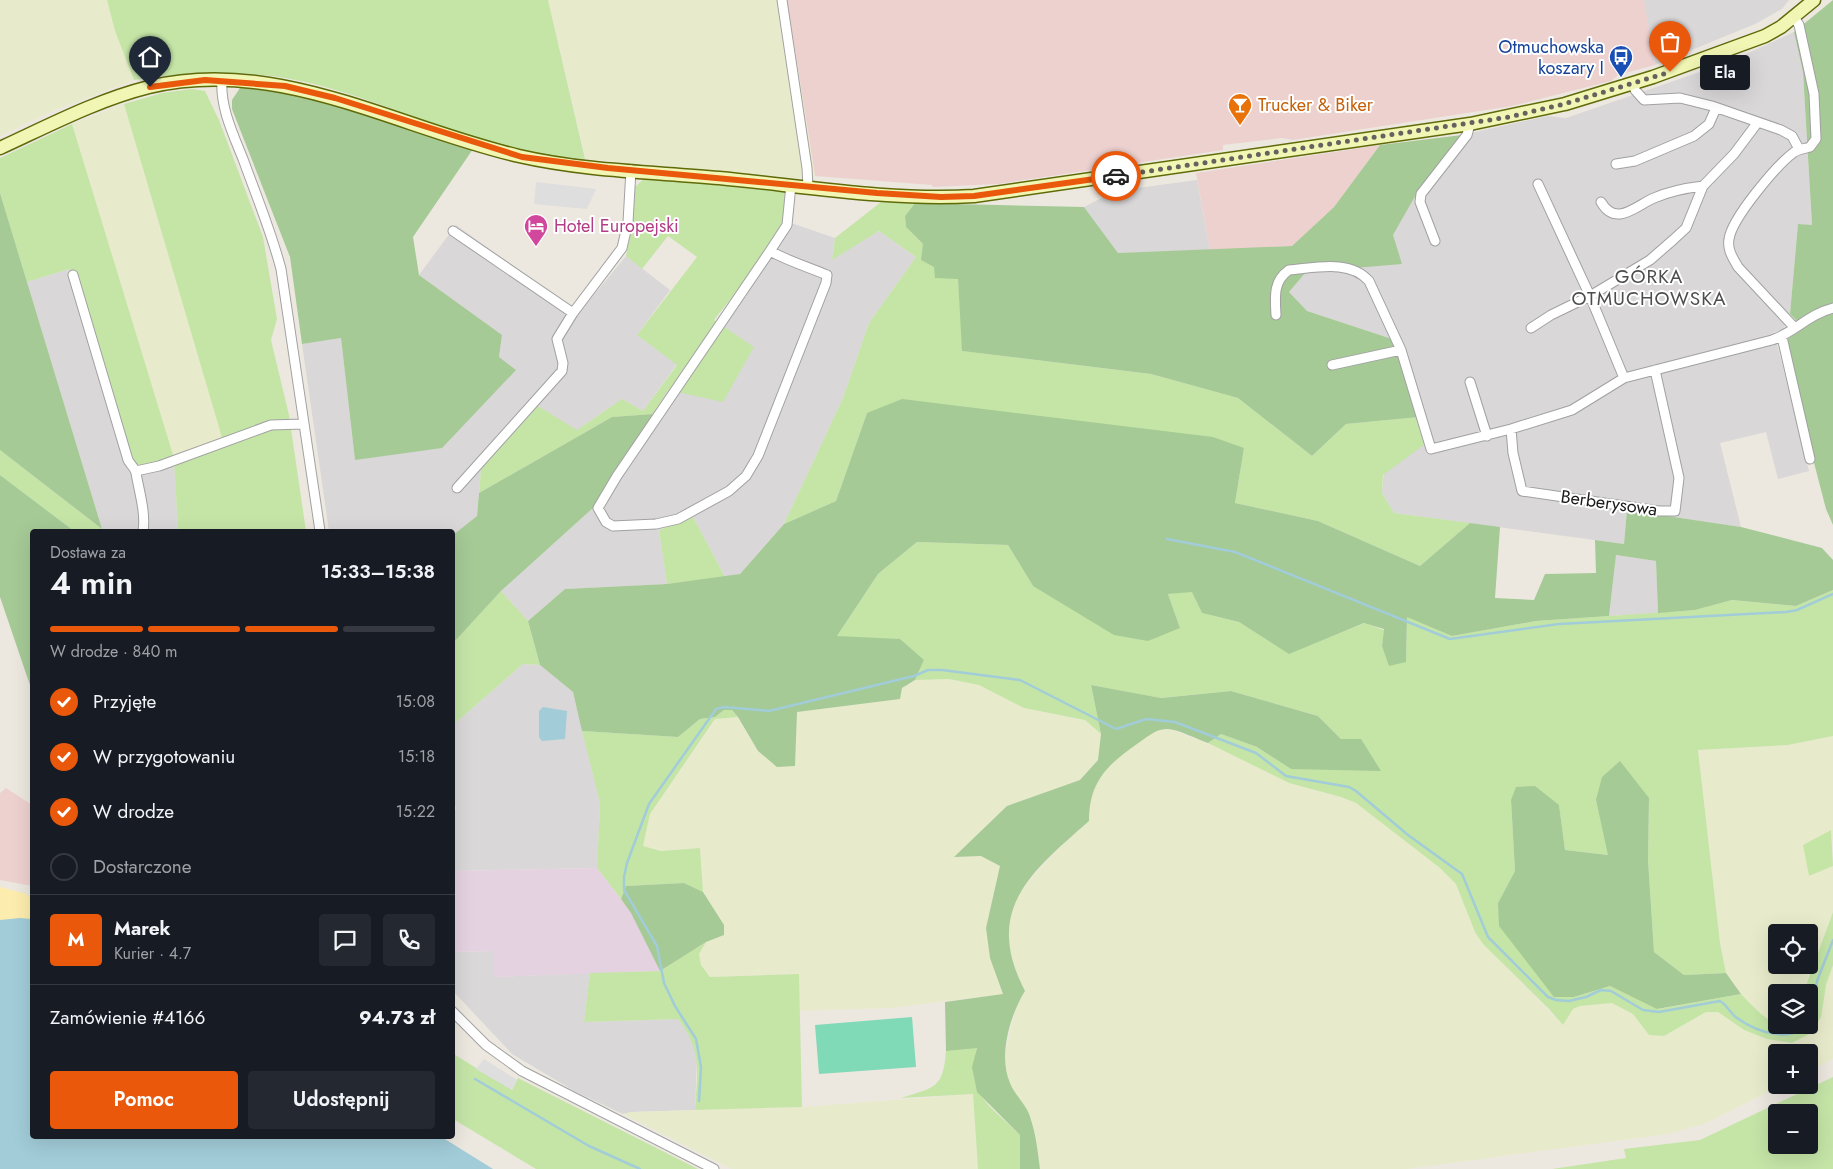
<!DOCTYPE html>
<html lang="pl">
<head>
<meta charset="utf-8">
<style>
	body { margin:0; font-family:Jost,sans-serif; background:#242831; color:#f1f3f6; height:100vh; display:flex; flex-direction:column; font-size:19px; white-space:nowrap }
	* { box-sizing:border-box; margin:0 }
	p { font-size:16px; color:#9ea1a6 }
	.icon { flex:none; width:28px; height:28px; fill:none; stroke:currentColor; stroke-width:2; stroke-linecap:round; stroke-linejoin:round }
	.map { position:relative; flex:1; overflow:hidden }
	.details { position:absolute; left:30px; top:529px; width:425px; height:610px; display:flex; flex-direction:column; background:#171b24; border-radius:5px; box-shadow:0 5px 20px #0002 }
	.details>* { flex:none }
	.tools { position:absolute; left:1768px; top:924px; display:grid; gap:10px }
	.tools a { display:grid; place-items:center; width:50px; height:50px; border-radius:5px; background:#171b24; box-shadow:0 5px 20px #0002; font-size:25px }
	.pin { position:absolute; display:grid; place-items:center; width:42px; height:42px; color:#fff; margin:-51px -21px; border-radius:50% 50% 50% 0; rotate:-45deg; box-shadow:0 0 5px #0007 }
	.pin .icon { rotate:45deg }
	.courier { position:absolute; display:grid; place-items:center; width:50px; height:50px; margin:-25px; border:4px solid #ea580c; border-radius:50%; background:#fff; color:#222; box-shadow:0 1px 6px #0007 }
	.bubble { position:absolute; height:35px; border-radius:5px; background:#171b24; box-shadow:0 5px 20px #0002; font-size:16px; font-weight:600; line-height:35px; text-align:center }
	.summary em { font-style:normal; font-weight:600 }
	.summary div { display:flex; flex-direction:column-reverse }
	.summary { display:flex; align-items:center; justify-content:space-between; height:85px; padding:0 20px }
	h1 { font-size:32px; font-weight:600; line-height:38px }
	.bar { display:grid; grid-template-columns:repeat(4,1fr); gap:8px 5px; align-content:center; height:60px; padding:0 20px }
	.bar i { height:6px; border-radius:4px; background:#363941 }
	.bar .active { background:#ea580c }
	.bar p { grid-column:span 4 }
	.line { display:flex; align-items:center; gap:12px; padding:0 20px; border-top:1px solid #363941 }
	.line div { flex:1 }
	.round { display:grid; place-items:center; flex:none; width:52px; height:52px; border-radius:5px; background:#242831 }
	ol { padding:0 20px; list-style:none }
	li { display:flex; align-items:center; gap:15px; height:55px }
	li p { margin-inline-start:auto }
	li .icon { padding:5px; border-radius:50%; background:#ea580c; color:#fff; stroke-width:4 }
	li:last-child { color:#9ea1a6 }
	li i { width:28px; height:28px; border:2px solid #363941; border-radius:50% }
	.primary-button { display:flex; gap:10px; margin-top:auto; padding:10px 20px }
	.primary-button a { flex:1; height:58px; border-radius:5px; background:#ea580c; color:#fff; font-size:20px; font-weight:600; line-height:58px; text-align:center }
	.primary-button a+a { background:#242831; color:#f1f3f6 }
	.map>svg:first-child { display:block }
	.residential { fill:#d9d7d7 }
	.commercial { fill:#edd1cf }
	.industrial { fill:#e5d2e1 }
	.farmland { fill:#e8ebcb; fill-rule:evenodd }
	.grass { fill:#c5e5a7; fill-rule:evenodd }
	.forest { fill:#a5ca96 }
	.sand { fill:#fcedae }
	.pitch { fill:#80d9b7 }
	.parking { fill:#dedede }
	.water { fill:#a1ccd8 }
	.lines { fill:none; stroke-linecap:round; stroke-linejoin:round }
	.stream { stroke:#a1ccd8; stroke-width:2.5 }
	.street-casing { stroke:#a1a1a1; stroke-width:11 }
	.secondary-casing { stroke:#5f6a09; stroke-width:15 }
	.street { stroke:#fff; stroke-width:9 }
	.secondary { stroke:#f2f6b4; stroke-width:12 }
	.done { stroke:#64625f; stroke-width:5; stroke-dasharray:0 9 }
	.route { stroke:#ea580c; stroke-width:6 }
	.labels { text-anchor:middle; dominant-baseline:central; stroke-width:4; stroke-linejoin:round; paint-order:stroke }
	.transit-label { font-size:18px; fill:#164399; stroke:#fff; text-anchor:end }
	.food-label { font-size:18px; fill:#c56008; stroke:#fff; text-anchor:start }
	.hotel-label { font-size:18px; fill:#b23c85; stroke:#fff; text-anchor:start }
	.street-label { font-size:18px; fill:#1a1a1a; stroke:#fff }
	.neighbourhood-label { font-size:19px; letter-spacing:1px; fill:#4d4d4d; stroke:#fff }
</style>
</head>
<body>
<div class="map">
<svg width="1833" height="1169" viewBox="0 0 1833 1169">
	<rect width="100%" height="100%" fill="#ece8e0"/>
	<!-- residential -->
	<path class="residential" d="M1643,0h146l-7,9 -27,15 -100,41z
		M1794,32l9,40 9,154 -14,-2 -8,90 -7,15 -9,3 35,139 -31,8 -12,-47 -46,11 21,84 -114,-17 -3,34 -230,-31 -12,-20 13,-153 -88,-29 -18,-19 17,-20 87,-37 24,-42 45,-58 86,-19 18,2 163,-56z
		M1197,180l13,71 -92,2 -34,-46 31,-16z
		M791,223l44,15 -3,21 47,-28 37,26 -47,66 -26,75 -59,126 -44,50 -15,3 -32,-60 -34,13 8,54 -102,5 -37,32 -27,-30 93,-84 74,-117 78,-94z
		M456,225l123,88 47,-57 44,34 -33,45 40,29 -34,47 -21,-12 -45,31 -96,39 -4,47 -24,19 -1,-4h-123l-27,-187 39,-6 14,122 144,-103 3,-22 -83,-60z
		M69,269l62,202 43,-13 4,73h-74l-2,-2 -75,-247z
		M1616,555l40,6 2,52 -49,3z
		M523,664l17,1 33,27 27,111 -3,65 -144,3 -1,-48 4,-15 -3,-9v-74z
		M493,951l1,26 96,-4 -6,49 94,-3 13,18 6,20 -2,53 -64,2 -8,2 -47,-22 -64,-38 -59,-63 -1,-39z"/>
	<!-- commercial -->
	<path class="commercial" d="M787,0h857l11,65 -37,10 -7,6 -99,25 -219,34 -11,-2 -59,7v5l-225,34 -65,3 -1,-2 -117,-9z
		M1380,145l-46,62 -42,39 -82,5 -14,-78z
		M6,788l26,17v81l-32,-6v-87z"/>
	<!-- industrial -->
	<path class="industrial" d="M597,868l34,44 29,59 -167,6v-26l-40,1 -1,-81z"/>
	<!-- farmland -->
	<path class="farmland" d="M0,0h107l8,31 19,49 -81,31 -53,25z
		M548,0h239l28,176 -21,3 -208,-20z
		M124,104l100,338 -50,16 -102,-334z
		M949,679l30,6 45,23 61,12 16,14 -3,26 -18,20 -73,26 -52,51 26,-1 19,10 -14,62 4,30 13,36 -113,14 -90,3 -2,-37 -88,3 -9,-12 -2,-12 7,-11 18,-7v-10l-21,-33 -3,-44 -39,3 -18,-5 7,-32 66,-95 22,-2 20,34 36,15 3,-54 102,-13 3,-11 13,-8z
		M1168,729l40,14 81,40 52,14 15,6 84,65 16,16 48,81 59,60 9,-16 8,-3 32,-3 21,11 17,21 14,1 42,-24h12l26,18 23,9 25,4 29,-26 5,-32 7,-20v94l-24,12v-19h-33v33h6l-78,39 -36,10 -261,35h-367l-9,-51 -21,-33 -4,-13v-22l10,-44 9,-15 -10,-21 -7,-27 1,-26 10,-23 13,-17 29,-31 28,-25v-16l8,-23 14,-20 42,-30z
		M1833,736v106l-3,-12 -21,46 24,-10v46l-27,80h-30v31l-13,-7 -22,-22 -15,-21 -6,-30 -22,-193 90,-5zM1776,932h33v33h-33z
		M973,1094l5,75h-246l-109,-55 8,-2 171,-5z"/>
	<!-- grass -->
	<path class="grass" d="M107,0h441l37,159c-17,-2 -35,-3 -52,-6 -85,-17 -163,-60 -248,-75 -50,-8 -101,-6 -151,2l-19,-49z
		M192,89l13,2 14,29 44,117 14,82 -6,21 18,75 17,116h-128l-4,-72 -43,13 -62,-203 -42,13 -27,-89v-35l72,-34 102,334 49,-17 -99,-337 38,-11z
		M645,178l140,14 -2,30 -43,65 -26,33 40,27 -31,55 -55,-12 -15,24 -41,3 -133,76 2,-24 57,-63 39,24 45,-31 21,12 34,-46 -40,-30 60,-78 -29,-21 -26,33 -16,-13 7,-36 2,-33z
		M881,202l34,1 -10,13 1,11 52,52 5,72 188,23 87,24 74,58 34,-32 72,-7 7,27 -42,31 -1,18 12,20 76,10 -50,43 -102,-45 -83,-18 9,-55 -377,-35 -31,88 -52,23 59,-126 26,-75 47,-66 -37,-26 -47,29 3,-22z
		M0,450l102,79 2,2h-30l-74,-56z
		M693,517l32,60 -58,7 -8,-54z
		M917,542l91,3 25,41 147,42 -12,-34 24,-3 10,22 37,9 50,31 76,-30 19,7 -2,16 24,15 1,-45 45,20 84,-15 159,-11 37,-10 64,6 37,-16v146l-45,9 -90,5 22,193 6,30 -42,2 -30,-23 -6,-92 1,-62 -53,2 13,55 -44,-5 -6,-45 -48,-5 4,71 -17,32 76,94 36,-11 48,23 83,-15c11,11 29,32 44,32 7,0 16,-1 24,-1v-33h-3l1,-9 26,-71v53l-7,20 -5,32 -10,16 -19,10 -25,-4 -23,-9 -26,-18h-12l-42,24 -15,-1 -16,-21 -21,-11 -32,3 -7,3 -10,16 -14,-16 -66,-65 -8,-12 -19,-48 -16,-16 -84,-65 -15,-6 -52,-14 -81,-40 13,-9 36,13 34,22 50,-30 -23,-23 -87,-25 -71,7 -69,-13 10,49 -16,-14 -61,-12 -45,-23 -30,-6 -34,1 9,-20 -87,-24 41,-62z
		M501,591l27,30 12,44 -17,-1 -70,61 -1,-82z
		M724,710h8l6,7 -23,2 -65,95 -7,32 18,5 39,-3 3,44 -19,-9 -58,3 -5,13 -24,-31 3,-65 -18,-72 96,6 22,-18 15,-2z
		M1831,830l2,36 -24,10 -6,-31z
		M706,942l-7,12 2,11 9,12 89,-3 3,133 -107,3c2,-39 8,-58 -17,-91l-94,3 6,-49 70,-2z
		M977,1047c-12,48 12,57 43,88v34h-42l-5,-75 -72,4c34,-11 42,-9 45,-47z
		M452,1053l60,37 6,-12 180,91h-162l-83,-50z
		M1833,1077v92h-281l74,-11 -2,-9 76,-9zM1776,1112h33v33h-33z"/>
	<!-- forest -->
	<path class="forest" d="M1833,0v525l-7,-16 -28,-108 -12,-61 18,-12 -14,-14 8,-90 14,1 -9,-153 -9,-40z
		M246,87l64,9 163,53 -60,88 6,38 83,60 -3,22 17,13 -74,78 -87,12 -14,-122 -39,6 -12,-87 -58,-148v-9l8,-12z
		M1462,135l-45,58 -24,42 9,29 -96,8 -17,20 18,19 88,29 23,77 -72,7 -34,32 -74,-58 -87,-24 -189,-23 -4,-72 -23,-1 -1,-11 -13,-7 2,-16 -17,-17 -1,-11 10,-13 169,4 34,46 174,-7 42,-39 46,-62z
		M0,193l102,336 -102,-79z
		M902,399l311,38 31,11 -9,55 83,18 102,45 50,-43 30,4 -5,71 39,2 11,-26 51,-1 -1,-33 29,4 3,-34 114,17 81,21 11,12v30l-37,16 -64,-6 -37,10 -37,3 -2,-52 -40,-6 -7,61 -73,5 -84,15 -45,-19 -1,45 -17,4 -7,-20 2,-17 -20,-6 -75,31 -50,-32 -37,-9 -10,-21 -24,2 12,34 -32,13 -34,-6 -81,-49 -25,-41 -91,-3 -39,32 -41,62 63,3 24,21 -9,20 -13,8 -2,11 -103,13 -2,54 -18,1 -19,-16 -20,-34 -6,-7h-8l-9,7 -15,2 -22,18 -96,-6 -9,-39 -33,-27 -12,-44 37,-32 102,-5 73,-10 44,-50 52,-23 31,-88z
		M653,414l-59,93 -93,84 -48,52v-108l24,-19 2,-23 133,-76z
		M0,475l74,56h-42v160l-32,-94z
		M1091,685l70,13 70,-7 87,25 23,23h20l20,32 -90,-2 -34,-22 -36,-13 -13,9c-12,-4 -28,-13 -40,-14 -12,-1 -22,9 -31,15 -30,21 -48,38 -48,77 -59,52 -106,89 -64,170 -15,24 -27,65 -15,92 5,13 18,23 21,37 5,15 7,33 9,49h-20v-34l-43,-43 -5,-25 5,-19 -31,3 -1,-49 58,-8 -13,-36 -4,-30 14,-62 -19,-10 -27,1 53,-51 73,-26 18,-20 3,-26z
		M1620,761l29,37 -1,62 6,92 30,23 42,-2 15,21 -84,15 -47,-23 -36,11h-20l-55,-71 -1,-23 17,-32 -4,-71 5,-13 19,-1 24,19 6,45 43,5 -12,-55 6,-23z
		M684,883l19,9 21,33v10l-18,7 -46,29 -29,-58 -10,-14 5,-13z"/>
	<!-- sand -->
	<path class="sand" d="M0,887l27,7 5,6v19l-32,1z"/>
	<!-- pitch -->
	<path class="pitch" d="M912,1017l4,50 -97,7 -4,-49z"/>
	<!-- parking -->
	<path class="parking" d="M536,182l60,7 -9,20 -53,-5z
		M484,1059l33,21 -5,10 -36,-21z"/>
	<!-- water -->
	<path class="water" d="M543,707l24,4 -2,28 -23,2 -3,-4v-26z
		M20,918l12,1v217h408l53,33h-493v-249z"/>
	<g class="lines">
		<!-- stream -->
		<path class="stream" d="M1167,539l68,13 215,87 109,-15 227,-12 11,-2 36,-16
			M452,1064l2,1
			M475,1079l114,67 51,23
			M699,1101l2,-34 -5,-28 -21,-33 -11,-23 -7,-37 -33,-56v-13l3,-14 22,-59 67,-95 8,-2 45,4 145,-35 14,-6h14l78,10 96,49 30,-10 29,3 81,31 30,23 63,11 7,4 52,44 54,39 26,63 60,60 8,3 13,1 17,-4 15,-7 10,1 32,19 16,2 61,-11c7,4 10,12 17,17 21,15 55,26 75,4l5,-41 16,-41"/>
		<!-- street casing -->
		<g class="street-casing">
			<path id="street" d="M782,0l25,168 1,19
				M222,80c-2,27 11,54 21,79 13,36 28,72 38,110l39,262
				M1635,83v7l9,10 36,-2 32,8 69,24 11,6 7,13
				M1616,164l19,-3 59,-25 15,-12 7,-16
				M1538,184l52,112 34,82
				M1601,202c15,26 36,3 53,-4 16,-7 32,-10 49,-12
				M453,231l120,82 -16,26 6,24 -1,8 -105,117
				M1435,241l-15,-39 1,-8 46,-59 3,-11
				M770,251l-153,225 -19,32 8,14 7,4 43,-2 22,-5 51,-28 17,-15 12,-20 68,-173 1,-8c-19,-8 -39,-14 -57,-24l17,-26 4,-40
				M73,275l55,185c2,4 7,8 8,13 3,18 10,40 7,58
				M573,313l49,-65 6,-26 3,-52
				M1276,315c-1,-18 -3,-34 13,-45 26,-2 61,-11 80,11l32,69 30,99 80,-20 61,-19 52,-32 148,-38c23,-8 37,-26 61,-32
				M1794,327l-56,-60c-5,-9 -11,-17 -9,-28 3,-21 47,-73 64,-86 5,-4 11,-4 17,-6l6,-8 -2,-45 -15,-69 -5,-8
				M1531,328l20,-13 39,-19 60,-36 23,-20 13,-12 17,-42 31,-32 24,-32
				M1782,337l28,122
				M1332,365l69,-15
				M1470,382l17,54
				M1511,429l2,24 9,38 137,20h16l4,-33 -24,-108
				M136,471l23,-5 112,-41 32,-1
				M452,1011l34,34 36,26 192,98"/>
		</g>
		<!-- secondary casing -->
		<g class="secondary-casing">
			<path id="secondary" d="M0,148c48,-22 97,-48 149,-61 129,-31 248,41 370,69 65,15 134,16 200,22 84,8 171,23 255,18l496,-72 95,-20 88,-27 112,-41 16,-9 33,-27"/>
		</g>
		<!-- street -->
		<use href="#street" class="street"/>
		<!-- secondary -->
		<use href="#secondary" class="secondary"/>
	</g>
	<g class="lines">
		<!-- done -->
		<path class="done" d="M1116,176l393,-59 55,-13 106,-32"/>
		<!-- route -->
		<path class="route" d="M150,87l55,-7 80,6 50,12 187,59 86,11 269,25 64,4 33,-1 142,-20"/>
	</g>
	<!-- icons -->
	<defs>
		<g id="bus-pin" transform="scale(1.25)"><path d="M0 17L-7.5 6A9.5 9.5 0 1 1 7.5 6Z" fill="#1a4fb4" stroke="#fff"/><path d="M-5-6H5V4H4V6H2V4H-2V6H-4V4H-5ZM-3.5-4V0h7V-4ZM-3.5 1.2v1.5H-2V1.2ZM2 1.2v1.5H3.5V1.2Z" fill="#fff"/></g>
		<g id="bar-pin" transform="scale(1.25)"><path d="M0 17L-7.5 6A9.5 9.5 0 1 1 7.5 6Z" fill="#e8710a" stroke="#fff"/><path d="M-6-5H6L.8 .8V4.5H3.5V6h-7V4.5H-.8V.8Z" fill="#fff"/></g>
		<g id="hotel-pin" transform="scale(1.25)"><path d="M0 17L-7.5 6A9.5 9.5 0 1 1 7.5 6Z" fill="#d1479c" stroke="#fff"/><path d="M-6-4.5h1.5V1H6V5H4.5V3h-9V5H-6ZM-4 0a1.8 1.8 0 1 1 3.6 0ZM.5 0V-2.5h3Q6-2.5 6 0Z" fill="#fff"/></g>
	</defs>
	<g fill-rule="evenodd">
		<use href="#bus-pin" x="1621" y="57"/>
		<use href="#bar-pin" x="1240" y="105"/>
		<use href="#hotel-pin" x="536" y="226"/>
	</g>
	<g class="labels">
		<!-- transit labels -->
		<g class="transit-label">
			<text x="1604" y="47">Otmuchowska<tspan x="1604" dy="21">koszary I</tspan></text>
		</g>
		<!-- food labels -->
		<g class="food-label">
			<text x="1258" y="105">Trucker &amp; Biker</text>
		</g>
		<!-- hotel labels -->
		<g class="hotel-label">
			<text x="554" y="226">Hotel Europejski</text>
		</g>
		<!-- street labels -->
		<g class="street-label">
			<text transform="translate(1609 503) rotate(8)">Berberysowa</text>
		</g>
		<!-- neighbourhood labels -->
		<g class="neighbourhood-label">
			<text x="1649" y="276">GÓRKA<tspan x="1649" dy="22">OTMUCHOWSKA</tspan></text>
		</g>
	</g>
</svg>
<div class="tools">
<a><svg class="icon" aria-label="locate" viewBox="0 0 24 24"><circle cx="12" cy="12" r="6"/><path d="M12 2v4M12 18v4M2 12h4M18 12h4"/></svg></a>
<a><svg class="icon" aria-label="layers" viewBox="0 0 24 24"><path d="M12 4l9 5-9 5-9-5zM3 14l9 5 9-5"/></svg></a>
<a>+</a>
<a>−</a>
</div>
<div class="pin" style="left:1670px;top:72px;background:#ea580c"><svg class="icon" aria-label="bag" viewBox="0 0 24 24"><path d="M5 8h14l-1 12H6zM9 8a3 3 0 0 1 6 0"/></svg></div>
<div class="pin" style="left:150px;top:87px;background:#1f2937"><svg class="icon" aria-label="home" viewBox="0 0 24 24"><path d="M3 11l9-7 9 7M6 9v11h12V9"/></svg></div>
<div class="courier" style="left:1116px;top:176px"><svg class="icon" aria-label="car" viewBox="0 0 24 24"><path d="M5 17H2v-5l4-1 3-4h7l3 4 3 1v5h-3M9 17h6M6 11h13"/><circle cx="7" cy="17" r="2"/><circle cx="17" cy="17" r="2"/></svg></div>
<div class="bubble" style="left:1700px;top:55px;width:50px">Ela</div>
<section class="details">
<div class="summary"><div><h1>4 min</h1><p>Dostawa za</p></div><em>15:33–15:38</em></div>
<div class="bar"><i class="active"></i><i class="active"></i><i class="active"></i><i></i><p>W drodze · 840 m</p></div>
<ol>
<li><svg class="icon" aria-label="check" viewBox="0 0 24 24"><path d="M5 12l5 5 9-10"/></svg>Przyjęte<p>15:08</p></li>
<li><svg class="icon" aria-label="check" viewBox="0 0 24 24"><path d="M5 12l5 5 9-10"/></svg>W przygotowaniu<p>15:18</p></li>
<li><svg class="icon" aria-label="check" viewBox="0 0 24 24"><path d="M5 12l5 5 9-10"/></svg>W drodze<p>15:22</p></li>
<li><i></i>Dostarczone</li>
</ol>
<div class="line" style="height:90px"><b class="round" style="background:#ea580c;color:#fff">M</b><div><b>Marek</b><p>Kurier · 4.7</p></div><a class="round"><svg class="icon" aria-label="chat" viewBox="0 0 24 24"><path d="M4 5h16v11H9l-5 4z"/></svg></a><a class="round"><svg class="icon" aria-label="phone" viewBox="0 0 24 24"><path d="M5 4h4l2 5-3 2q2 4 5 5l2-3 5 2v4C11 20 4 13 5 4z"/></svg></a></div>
<div class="line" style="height:65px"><div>Zamówienie #4166</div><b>94.73 zł</b></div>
<div class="primary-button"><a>Pomoc</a><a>Udostępnij</a></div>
</section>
</div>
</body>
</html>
